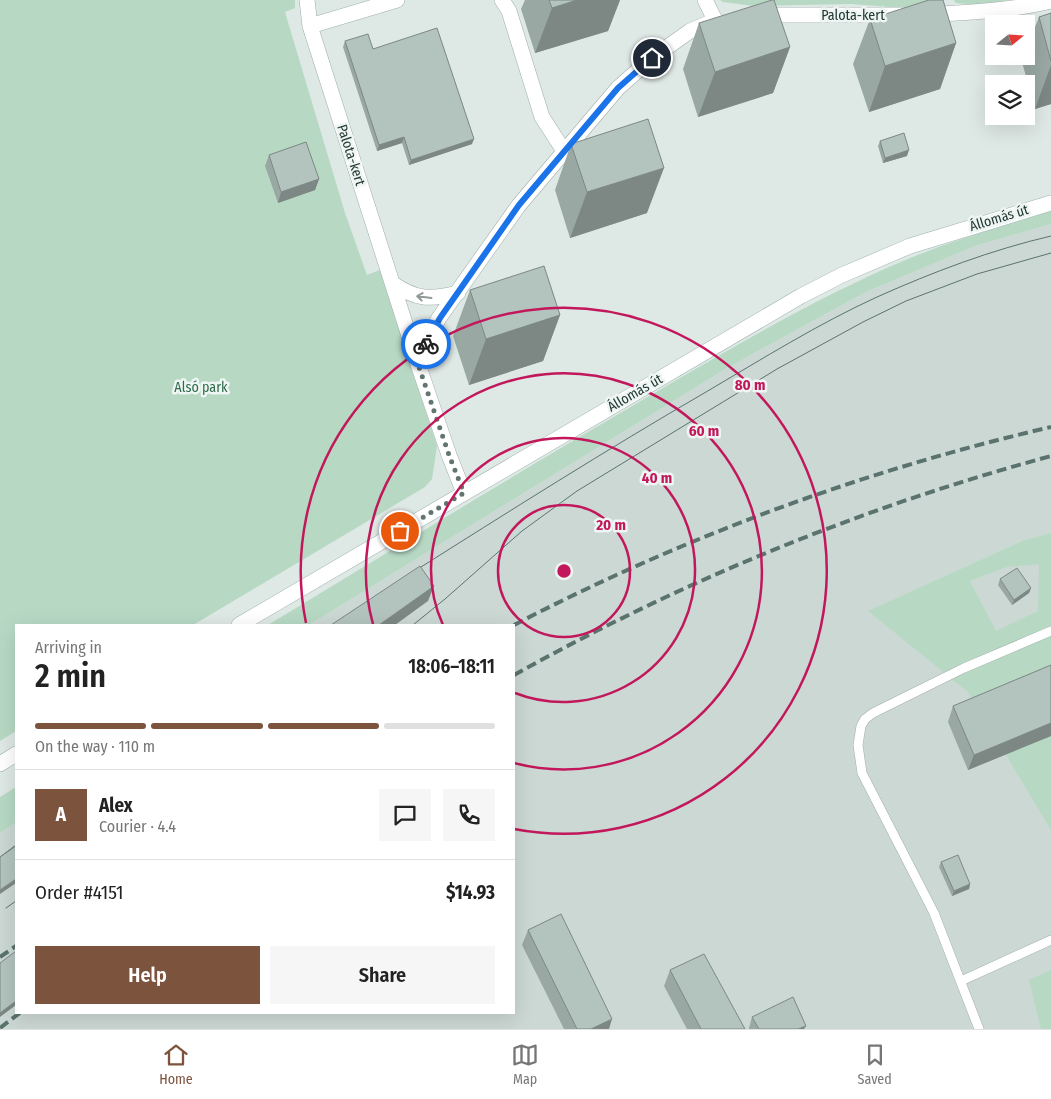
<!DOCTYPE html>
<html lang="en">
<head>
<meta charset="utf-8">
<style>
	body { margin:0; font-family:"Fira Sans Condensed",sans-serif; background:#f6f6f6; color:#222; height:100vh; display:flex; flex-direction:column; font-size:19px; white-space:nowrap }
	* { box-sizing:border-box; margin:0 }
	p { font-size:16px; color:#767676 }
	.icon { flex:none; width:28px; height:28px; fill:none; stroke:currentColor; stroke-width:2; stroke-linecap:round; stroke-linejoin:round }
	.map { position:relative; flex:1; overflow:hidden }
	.side { position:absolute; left:15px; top:624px; width:500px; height:390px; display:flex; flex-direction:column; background:#fff; border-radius:0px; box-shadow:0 5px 20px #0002 }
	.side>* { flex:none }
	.needle { width:32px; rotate:72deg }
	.buttons { position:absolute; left:985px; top:15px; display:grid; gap:10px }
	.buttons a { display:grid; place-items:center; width:50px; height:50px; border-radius:0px; background:#fff; box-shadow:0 5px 20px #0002; font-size:25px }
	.pin { position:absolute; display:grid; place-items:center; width:42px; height:42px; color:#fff; margin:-21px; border:2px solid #fff; border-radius:50%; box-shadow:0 1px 5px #0007 }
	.courier { position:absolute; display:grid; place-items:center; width:50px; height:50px; margin:-25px; border:4px solid #1a73e8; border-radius:50%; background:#fff; color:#222; box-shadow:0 1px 6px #0007 }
	.summary em { font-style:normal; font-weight:600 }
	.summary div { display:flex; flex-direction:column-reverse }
	.summary { display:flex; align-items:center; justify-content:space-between; height:85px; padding:0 20px }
	h1 { font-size:32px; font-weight:600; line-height:38px }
	.bar { display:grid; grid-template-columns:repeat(4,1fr); gap:8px 5px; align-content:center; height:60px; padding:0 20px }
	.bar i { height:6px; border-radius:4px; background:#e0e0e0 }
	.bar .current { background:#7c533c }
	.bar p { grid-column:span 4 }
	.line { display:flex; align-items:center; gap:12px; padding:0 20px; border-top:1px solid #e0e0e0 }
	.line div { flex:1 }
	.round { display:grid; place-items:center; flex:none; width:52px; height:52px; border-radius:0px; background:#f6f6f6 }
	.button { display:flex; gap:10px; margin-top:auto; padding:10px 20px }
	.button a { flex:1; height:58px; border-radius:0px; background:#7c533c; color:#fff; font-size:20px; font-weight:600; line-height:58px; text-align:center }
	.button a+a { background:#f6f6f6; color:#222 }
	.menu { display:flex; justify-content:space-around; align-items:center; height:70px; border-top:1px solid #e0e0e0; background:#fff; font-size:14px; color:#767676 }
	.menu a { display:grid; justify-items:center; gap:2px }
	.menu .current { color:#7c533c }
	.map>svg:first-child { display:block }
	.built { fill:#ccd8d4 }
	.green { fill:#b7d9c4; fill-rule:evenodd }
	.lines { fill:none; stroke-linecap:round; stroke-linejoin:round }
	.service-casing { stroke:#a1afac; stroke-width:10 }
	.minor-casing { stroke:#a1afac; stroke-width:16 }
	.secondary-casing { stroke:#9eb3ae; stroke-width:16 }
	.service { stroke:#fff; stroke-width:9 }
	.minor { stroke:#fff; stroke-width:15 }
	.secondary { stroke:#fff; stroke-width:15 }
	.tram { stroke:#5a736f; stroke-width:1 }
	.rail { stroke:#5a736f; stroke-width:4; stroke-dasharray:10 5; stroke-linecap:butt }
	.wall { fill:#9aa8a3 }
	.shaded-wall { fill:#7d8885 }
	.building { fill:#b3c3be; stroke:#7d8885 }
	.oneway { stroke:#909b99 }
	.done { stroke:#627571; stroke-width:5; stroke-dasharray:0 9 }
	.route { stroke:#1a73e8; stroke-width:6 }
	.ring { fill:none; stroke:#c2185b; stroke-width:2.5 }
	.labels { text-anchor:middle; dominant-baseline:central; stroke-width:5; stroke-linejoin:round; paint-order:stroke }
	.street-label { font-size:14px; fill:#203733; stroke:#eef5f2 }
	.park-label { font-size:14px; fill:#2d6b4c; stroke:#eef5f2 }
	.centre { fill:#c2185b; stroke:#eef5f2; stroke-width:2.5 }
	.ring-label { font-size:15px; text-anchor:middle; font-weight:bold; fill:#c2185b; stroke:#eef5f2; stroke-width:5; stroke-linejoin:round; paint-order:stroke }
</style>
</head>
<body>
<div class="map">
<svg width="1051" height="1029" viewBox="0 0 1051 1029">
	<rect width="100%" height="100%" fill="#dee8e5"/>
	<!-- built -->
	<path class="built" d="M1051,224v309l-27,7 -144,66 171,-60v483h-1051v-196l16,-11v190h498v-387h-205l418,-257 139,-76 109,-46z"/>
	<!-- green -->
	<path class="green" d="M0,0h295v8l-10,4 60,201 22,62 13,-5 57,176 -5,33 -7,8 -232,138h-177v106l-16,10z
		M720,0h220l2,7h-52l-39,-3 -97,2 -31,-4z
		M954,0h55l-30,5 -23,-2z
		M1051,211v13l-76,22 -109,46 -139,76 -418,257h-41c127,-77 254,-155 383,-230 82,-48 165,-97 252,-134 48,-20 99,-35 148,-50z
		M1051,533v297l-83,-138 -100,-81 156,-71zM1039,564l-1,47 -42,20 -26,-50 37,-14z
		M16,787v35l-16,11v-36z
		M1051,970v59h-10l-12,-49z"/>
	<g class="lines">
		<!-- service casing -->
		<g class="service-casing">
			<path id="service" d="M961,981l90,-41
				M979,1029l-45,-116 -72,-140 -4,-28 3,-19 4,-7 8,-6 91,-45 87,-37"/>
		</g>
		<!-- minor casing -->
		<g class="minor-casing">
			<path id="minor" d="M307,0l3,26 109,341
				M502,0l7,11 33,106 22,34
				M705,0l10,20
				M759,15h144
				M926,15c42,-3 84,-4 125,-14
				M310,26l87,-26
				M392,283c24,17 39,17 66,10
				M464,493l-15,-38 -30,-88 8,-28 12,-21 80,-113 99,-117 34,-30 38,-27 26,-11"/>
		</g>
		<!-- secondary casing -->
		<g class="secondary-casing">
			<path id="secondary" d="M239,625l562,-329 41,-21 68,-29 141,-43
				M0,764l16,-10"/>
		</g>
		<!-- service -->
		<use href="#service" class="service"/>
		<!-- minor -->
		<use href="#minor" class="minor"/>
		<!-- secondary -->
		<use href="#secondary" class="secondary"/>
		<!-- tram -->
		<path class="tram" d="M410,574c98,-62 196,-124 296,-182 56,-33 112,-68 171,-95 56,-25 114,-47 174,-61
			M413,625l32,-26 77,-68 55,-40 200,-122 86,-47 43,-21 71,-27 74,-21
			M0,857l16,-12
			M6,908l10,-7"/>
		<!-- rail -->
		<path class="rail" d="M514,625c169,-88 351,-155 537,-198
			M514,675c170,-95 349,-168 537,-219
			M0,957l16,-11
			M0,1028l21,-16"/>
	</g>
	<!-- wall -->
	<path class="wall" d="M525,0h95l-12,31 -73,22 -14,-44z
		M1051,13v91l-16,5 -13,-47 2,-6h2v-6l13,-33z
		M870,19l86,24 -16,46 -71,23 -16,-48z
		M699,23l91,24 -17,46 -75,24 -15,-48z
		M345,41l28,8 99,95 -63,21 -7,-22 -25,8 -34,-104z
		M880,141l27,15 -24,7 -5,-17z
		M571,144l76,69 -77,25 -15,-48z
		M269,155l50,24 -4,11 -37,13 -13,-37z
		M470,290l90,25 -17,46 -74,24 -16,-49z
		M1000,579l31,9 -2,5 -17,12 -14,-20z
		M1051,665v71l-83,34 -20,-48 5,-16z
		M941,862l29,22 -1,5 -17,7 -13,-29z
		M528,930l81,99h-45l-42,-84z
		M670,970l75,59h-58l-23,-43z
		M752,1017l52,12h-55v-1z"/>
	<!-- shaded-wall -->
	<path class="shaded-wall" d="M577,0h43l-12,31 -73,22 17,-45z
		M956,43l-16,46 -71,23 16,-46z
		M790,47l-17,46 -75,24 17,-45z
		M1051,65v39l-16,5z
		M404,137l-2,6 -25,8 2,-6z
		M474,139l-2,5 -63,21 2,-5z
		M909,150l-2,6 -24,7 2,-5z
		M664,168l-17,45 -77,25 17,-46z
		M319,179l-4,11 -37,13 3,-11z
		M560,315l-17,46 -74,24 17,-46z
		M434,586l-6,15 -33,24h-16z
		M1031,588l-2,5 -17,12 2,-5z
		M1051,723v13l-83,34 6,-15z
		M16,879v4l-16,11v-4z
		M970,884l-1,5 -17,7 2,-5z
		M16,1001v4l-16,12v-4z
		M612,1019l-3,10h-18z
		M806,1026l-2,3h-6z"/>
	<!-- building -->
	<path class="building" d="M549,0h28l-25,8z
		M772,0h2l16,47 -75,25 -16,-49z
		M929,0h14l13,43 -71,23 -15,-47z
		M1051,13v48l-12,-44z
		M437,28l37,111 -63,21 -7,-23 -25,8 -34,-104 23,-7 5,15z
		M648,119l16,49 -77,24 -16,-48z
		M904,133l5,17 -24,8 -5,-17z
		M306,142l13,37 -38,13 -12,-37z
		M544,266l16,49 -74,24 -16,-49z
		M420,566l14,20 -55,39h-48z
		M1017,568l14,20 -17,12 -14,-21z
		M1051,665v58l-77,32 -21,-49z
		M16,846v33l-16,11v-33z
		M958,855l12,29 -16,7 -13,-29z
		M561,914l51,105 -21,10h-14l-49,-99z
		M16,951v50l-16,12v-50z
		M704,954l41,75h-44l-31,-59z
		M793,997l13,29 -8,3h-39l-7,-12z"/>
	<!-- one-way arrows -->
	<defs><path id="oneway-shaft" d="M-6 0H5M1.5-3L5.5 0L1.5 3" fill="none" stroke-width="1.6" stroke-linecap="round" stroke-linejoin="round" transform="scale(1.25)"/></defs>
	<use class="oneway" href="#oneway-shaft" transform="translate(424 297) rotate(-173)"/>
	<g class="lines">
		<!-- done -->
		<path class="done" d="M400,531l64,-38 -15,-38 -30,-88 7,-23"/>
		<!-- route -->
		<path class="route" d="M426,344l14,-26 79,-113 99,-117 34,-30"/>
	</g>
	<!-- distance rings -->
	<g class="ring">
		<circle cx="564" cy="571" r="66"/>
		<path d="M443 625A132 132 0 1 1 515 693"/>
		<path d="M373 624A198 198 0 1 1 514 763"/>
		<path d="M306 623A263 263 0 1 1 514 829"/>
	</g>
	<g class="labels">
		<!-- street labels -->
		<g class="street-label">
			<text x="853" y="15">Palota-kert</text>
			<text transform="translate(351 155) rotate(72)">Palota-kert</text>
			<text transform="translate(999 218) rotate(-17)">Állomás út</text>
			<text transform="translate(635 393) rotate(-30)">Állomás út</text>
		</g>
		<!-- park labels -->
		<g class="park-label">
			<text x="201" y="387">Alsó park</text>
		</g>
	</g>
	<circle cx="564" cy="571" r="8" class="centre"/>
	<g class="ring-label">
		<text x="750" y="390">80 m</text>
		<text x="704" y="436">60 m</text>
		<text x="657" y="483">40 m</text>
		<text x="611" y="530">20 m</text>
	</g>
</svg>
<div class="buttons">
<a><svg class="needle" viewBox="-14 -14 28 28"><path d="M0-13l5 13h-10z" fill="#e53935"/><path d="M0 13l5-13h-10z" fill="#767676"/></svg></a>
<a><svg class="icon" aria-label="layers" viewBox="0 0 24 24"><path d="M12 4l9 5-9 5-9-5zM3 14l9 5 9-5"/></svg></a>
</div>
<div class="pin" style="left:400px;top:531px;background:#ea580c"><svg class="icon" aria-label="bag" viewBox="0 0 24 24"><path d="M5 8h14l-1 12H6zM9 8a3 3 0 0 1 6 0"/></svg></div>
<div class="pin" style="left:652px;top:58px;background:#1f2937"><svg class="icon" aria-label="home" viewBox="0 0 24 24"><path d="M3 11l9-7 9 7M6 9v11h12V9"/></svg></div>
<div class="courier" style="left:426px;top:344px"><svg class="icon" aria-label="bike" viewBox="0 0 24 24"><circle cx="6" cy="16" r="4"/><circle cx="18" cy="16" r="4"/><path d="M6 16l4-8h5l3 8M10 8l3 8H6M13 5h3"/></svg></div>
<section class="side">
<div class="summary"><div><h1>2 min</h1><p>Arriving in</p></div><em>18:06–18:11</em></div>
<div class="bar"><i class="current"></i><i class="current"></i><i class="current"></i><i></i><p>On the way · 110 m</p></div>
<div class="line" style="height:90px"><b class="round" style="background:#7c533c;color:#fff">A</b><div><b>Alex</b><p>Courier · 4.4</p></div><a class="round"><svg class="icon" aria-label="chat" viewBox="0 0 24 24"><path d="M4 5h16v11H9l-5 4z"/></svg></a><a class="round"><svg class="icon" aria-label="phone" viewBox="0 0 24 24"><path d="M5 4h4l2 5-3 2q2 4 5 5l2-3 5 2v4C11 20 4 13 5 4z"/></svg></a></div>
<div class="line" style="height:65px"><div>Order #4151</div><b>$14.93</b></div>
<div class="button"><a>Help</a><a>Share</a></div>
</section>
</div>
<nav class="menu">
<a class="current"><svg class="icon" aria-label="home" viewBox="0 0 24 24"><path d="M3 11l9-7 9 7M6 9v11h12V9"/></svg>Home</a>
<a><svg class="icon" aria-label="map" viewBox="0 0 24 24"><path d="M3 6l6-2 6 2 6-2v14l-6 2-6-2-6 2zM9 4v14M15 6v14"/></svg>Map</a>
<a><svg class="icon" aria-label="saved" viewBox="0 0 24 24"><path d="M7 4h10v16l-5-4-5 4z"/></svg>Saved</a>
</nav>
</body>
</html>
